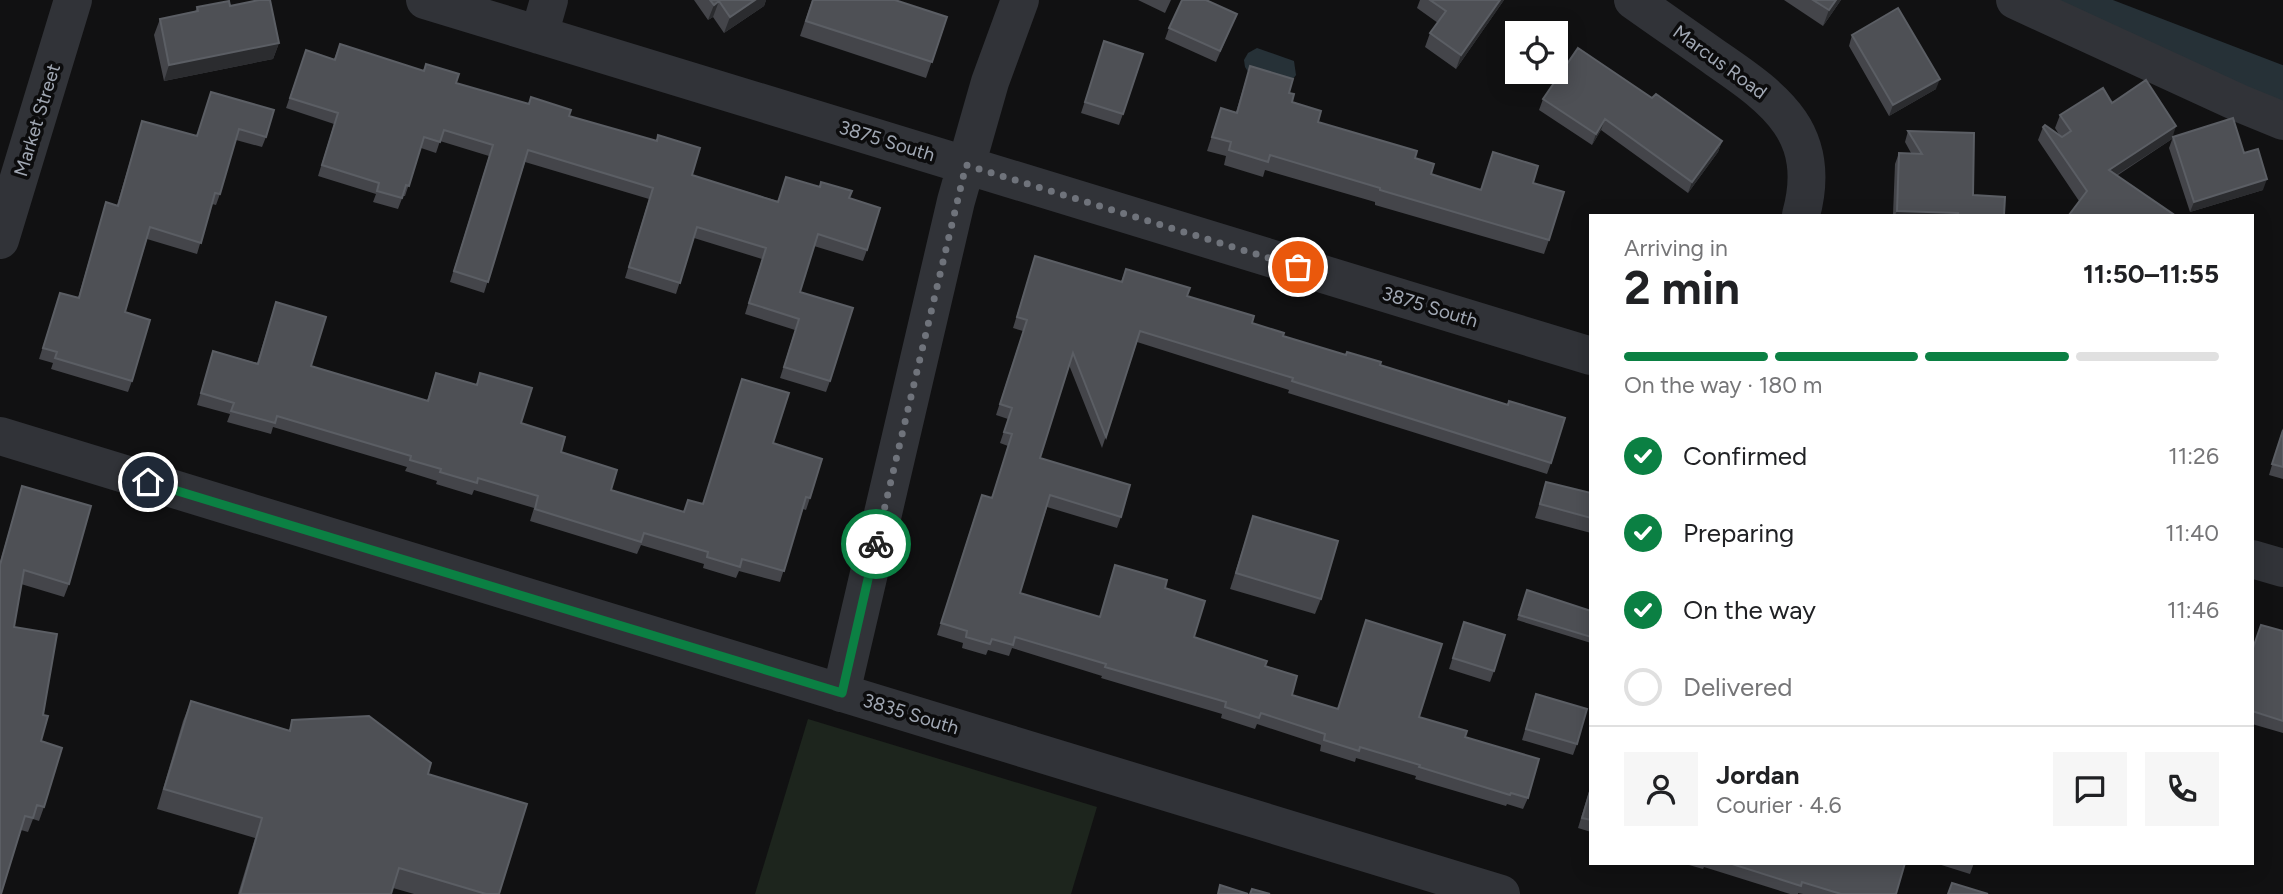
<!DOCTYPE html>
<html lang="en">
<head>
<meta charset="utf-8">
<style>
	body { margin:0; font-family:Figtree,sans-serif; background:#f6f6f6; color:#202124; height:100vh; display:flex; flex-direction:column; font-size:26px; white-space:nowrap }
	* { box-sizing:border-box; margin:0 }
	p { font-size:23px; color:#757577 }
	.icon { flex:none; width:38px; height:38px; fill:none; stroke:currentColor; stroke-width:2; stroke-linecap:round; stroke-linejoin:round }
	.map { position:relative; flex:1; overflow:hidden }
	.details { position:absolute; left:1589px; top:214px; width:665px; height:651px; display:flex; flex-direction:column; background:#fff; border-radius:0px; box-shadow:0 4px 18px #0003 }
	.details>* { flex:none }
	.controls { position:absolute; left:1505px; top:21px; display:grid; gap:14px }
	.controls a { display:grid; place-items:center; width:63px; height:63px; border-radius:0px; background:#fff; box-shadow:0 4px 18px #0003; font-size:35px }
	.pin { position:absolute; display:grid; place-items:center; width:60px; height:60px; color:#fff; margin:-30px; border:4px solid #fff; border-radius:50%; box-shadow:0 2px 7px #0007 }
	.courier { position:absolute; display:grid; place-items:center; width:70px; height:70px; margin:-35px; border:5px solid #0b8043; border-radius:50%; background:#fff; color:#222; box-shadow:0 2px 9px #0007 }
	.overview em { font-style:normal; font-weight:700 }
	.overview div { display:flex; flex-direction:column-reverse }
	.overview { display:flex; align-items:center; justify-content:space-between; height:119px; padding:0 35px }
	h1 { font-size:46px; font-weight:700; line-height:52px }
	.bar { display:grid; grid-template-columns:repeat(4,1fr); gap:10px 7px; align-content:center; height:84px; padding:0 35px }
	.bar i { height:9px; border-radius:5px; background:#e0e0e0 }
	.bar .current { background:#0b8043 }
	.bar p { grid-column:span 4 }
	.line { display:flex; align-items:center; gap:18px; padding:0 35px; border-top:2px solid #e0e0e0 }
	.line div { flex:1 }
	.round { display:grid; place-items:center; flex:none; width:74px; height:74px; border-radius:0px; background:#f6f6f6 }
	ol { padding:0 35px; list-style:none }
	li { display:flex; align-items:center; gap:21px; height:77px }
	li p { margin-inline-start:auto }
	li .icon { padding:7px; border-radius:50%; background:#0b8043; color:#fff; stroke-width:4 }
	li:last-child { color:#757577 }
	li i { width:38px; height:38px; border:4px solid #e0e0e0; border-radius:50% }
	.map>svg:first-child { display:block }
	.green { fill:#1d251d }
	.water { fill:#263137 }
	.lines { fill:none; stroke-linecap:round; stroke-linejoin:round }
	.canal { stroke:#263137; stroke-width:35 }
	.minor { stroke:#313338; stroke-width:38 }
	.wall { fill:#44454a }
	.shaded-wall { fill:#2b2c2f }
	.building { fill:#4e5055; stroke:#5b5e64; stroke-width:2 }
	.done { stroke:#6f737b; stroke-width:7; stroke-dasharray:0 12.6 }
	.route { stroke:#0b8043; stroke-width:9 }
	.labels { text-anchor:middle; dominant-baseline:central; stroke-width:7; stroke-linejoin:round; paint-order:stroke }
	.street-label { font-size:19px; fill:#a1a8b4; stroke:#0c0c0d }
</style>
</head>
<body>
<div class="map">
<svg width="2283" height="894" viewBox="0 0 2283 894">
	<rect width="100%" height="100%" fill="#111112"/>
	<!-- green -->
	<path class="green" d="M808,719l289,88 -26,87h-316z"/>
	<!-- water -->
	<path class="water" d="M1257,48l37,13 2,14 -5,7 -42,-9 -4,-6 -1,-7 4,-7z"/>
	<g class="lines">
		<!-- canal -->
		<path class="canal" d="M2064,0l219,84"/>
		<!-- minor -->
		<path class="minor" d="M425,0l1166,356
			M1633,0c28,20 56,39 84,59 60,41 106,75 84,156
			M2015,0l224,103 44,18
			M539,35l10,-35
			M0,240l73,-240
			M0,436l1501,458
			M2252,559l31,9
			M841,693l115,-492 34,-119 30,-82"/>
	</g>
	<!-- wall -->
	<path class="wall" d="M694,0h72l-2,6 -40,27 -11,-16 -5,3z
		M812,0h83l52,17 -21,61 -126,-42z
		M1138,0h33l-6,13z
		M1420,0h84l-48,69 -31,-22 5,-14 8,-10 -21,-15z
		M1784,0h57l-18,26z
		M230,6l49,37 -6,16 -109,22 -10,-46 6,-16 35,-7 2,-5z
		M1237,14l-21,48 -51,-23 4,-11z
		M1852,35l84,54 -47,27 -40,-70z
		M340,44l116,39 113,33 87,25 2,-6 34,40 86,26 8,-24 63,21 18,52 -4,11 -49,-15 -14,46 30,89 -4,11 -46,-14 15,-48 -50,-16 17,-55 -68,-21 -18,56 -51,-16 24,-79 -124,-37 -41,131 -34,-11 39,-126 -49,-15 -4,12 -15,-5 -16,48h-2l-5,13 -25,-7 3,-8 -58,-18 16,-52 -48,-16 20,-58 28,9z
		M1101,52l22,62 -4,11 -38,-12z
		M1250,66l39,27 3,9 26,20 97,36 16,16 50,16 12,-38 40,31 16,57 -5,14 -169,-49v-3l-110,-32 -2,7 -39,-12 2,-9 -19,-5 14,-43 15,4z
		M211,92l55,45 -4,10 -26,-7 -16,54 -4,11 -4,-1 -15,50 -50,-15 -22,73 7,69 -4,11 -77,-23 2,-6 -14,-4 21,-66 18,5 25,-85 3,-11 11,3 25,-84 55,15z
		M1652,98l70,43 -4,11 -30,41 -87,-63 -9,15 -53,-35 4,-11z
		M2112,103l60,36 -93,62 -41,-61 5,-13 17,9 -5,-8 5,-13z
		M1908,131l65,64 31,20h-111l2,-51 4,-11h12l-6,-11z
		M2173,137l71,16 19,37 -73,22 -21,-64z
		M1035,256l86,26 5,-13 61,27 96,40 97,29 171,98 -4,11 -259,-81 1,-3 -152,-48 -35,106 -33,-83 -29,93 81,59 -4,11 -70,-21 -27,86 80,24 15,-52 50,23 29,49 71,29 27,29 46,14 28,-89 53,97 46,20 63,61 -5,11 -16,-5 -1,2 -91,-27 1,-3 -60,-18 -1,4 -35,-11 1,-6 -64,-21 -2,5 -34,-11 1,-4 -121,-36 1,-2 -90,-28 -3,8 -21,-6 -2,5 -24,-7 1,-5 -26,-8 41,-129 14,-8 16,-52 -8,-3 8,-24 -12,-4 27,-84 -10,-3z
		M276,302l35,64 116,35 9,-28 40,12 4,-12 41,50 90,67 73,22 4,-12 15,4 39,-125 31,64 37,55 -4,12 -3,-1 -23,73 -41,-11 -3,7 -33,-10 1,-4 -63,-19 -4,9 -107,-33 4,-13 -60,-18 -2,5 -36,-11 1,-3 -32,-10 2,-4 -134,-40 -2,7 -44,-12 3,-8 -33,-9 16,-54 44,12z
		M2283,428v51l-14,-4z
		M1546,482l45,11v40l-56,-15z
		M22,486l47,98 -5,13 -43,-13 -7,43 29,88 -2,26 3,66 -5,14 -6,-2 -5,13 -7,-2 -21,64v-332z
		M1253,516l68,83 -6,15 -85,-25z
		M1527,590l64,21v32l-74,-23z
		M1464,622l30,49 -4,11 -41,-13z
		M2261,625l22,6v102l-31,-9v-75z
		M1536,694l41,50 -4,11 -51,-15z
		M191,701l98,30 3,-11 136,54 71,120h-85l-21,-6 -2,6h-153l17,-56 -98,-29 26,-88z
		M1591,785v47l-13,-4z
		M1682,863h223l-9,31h-93l-5,-1v1h-8l-86,-27 -1,2z
		M1935,863h39l-4,11z"/>
	<!-- shaded-wall -->
	<path class="shaded-wall" d="M755,0h11l-2,6 -40,27 6,-16z
		M1500,0h4l-48,69 5,-14z
		M1836,0h5l-18,26 6,-16z
		M719,1l-6,16 -5,3 6,-15z
		M279,43l-6,16 -109,22 5,-16z
		M1940,79l-4,10 -47,27 4,-11z
		M1605,119l-4,11 -9,15 4,-11z
		M2176,126l-4,13 -68,44 5,-13z
		M1722,141l-4,11 -30,41 4,-11z
		M2267,179l-4,11 -73,22 4,-10z
		M1897,211l61,2 -1,2h-62z"/>
	<!-- building -->
	<path class="building" d="M259,0h11l9,43 -110,22 -9,-46 38,-8 -1,-4 32,-6 1,5z
		M710,0h45l-25,17 -11,-16 -5,4z
		M813,0h82l52,17 -15,45 -126,-41z
		M1182,0h24l31,14 -17,37 -51,-23z
		M1430,0h70l-39,55 -31,-22 16,-22z
		M1813,0h23l-7,10z
		M1898,8l42,71 -47,26 -41,-70z
		M1104,41l39,13 -20,60 -38,-12z
		M340,44l84,27 2,-7 33,10 -3,9 73,21 2,-7 40,13 -2,6 88,25 1,-6 42,13 -8,27 86,27 8,-25 34,10 1,-5 31,9 -3,7 31,10 -13,42 -49,-16 -18,58 53,16 -23,73 -46,-14 15,-48 -50,-16 17,-55 -69,-21 -17,56 -51,-16 24,-79 -125,-38 -40,132 -34,-11 39,-126 -49,-15 -4,12 -16,-5 -15,49 -3,-1 -4,13 -25,-7 2,-8 -57,-18 16,-52 -48,-15 16,-48 29,10z
		M1578,48l74,50 4,-4 66,47 -30,41 -87,-63 -9,15 -53,-35z
		M1250,66l43,13 -4,14 5,1 -2,8 29,9 -3,11 99,29 -2,7 19,6 -3,10 50,16 12,-38 45,14 -5,17 31,9 -15,48 -169,-50v-2l-110,-33 -2,7 -39,-12 2,-8 -19,-5 9,-29 16,5z
		M2146,80l30,46 -67,44 64,44 -1,1h-103l18,-24 -44,-64 2,-2 17,12 9,-6 -11,-16 43,-27 9,15z
		M211,92l63,18 -8,27 -27,-8 -19,65 -5,-1 -14,50 -51,-16 -25,85 25,8 -18,61 -77,-23 2,-6 -14,-4 17,-55 19,5 27,-96 12,4 24,-85 55,15z
		M2233,118l11,35 14,-4 9,30 -73,23 -21,-65z
		M1908,131l66,2 -1,62 32,2 -1,18h-46v-2l-61,-2 2,-58 23,1z
		M1035,256l87,26 4,-13 64,19 -3,8 67,20 -2,7 32,10 -1,3 63,19 1,-3 34,10 -1,3 128,40 1,-4 56,17 -14,45 -259,-82 1,-3 -153,-47 -34,106 -33,-84 -33,105 90,27 -9,32 -71,-22 -30,98 80,24 15,-52 52,15 -2,8 40,13 -11,36 73,24 -2,5 32,10 -5,19 46,14 28,-89 76,24 -23,73 48,14 -2,6 74,22 -11,39 -17,-5 -1,2 -91,-28 1,-2 -60,-18 -1,4 -35,-11 1,-6 -64,-21 -2,5 -34,-11 1,-5 -121,-35 1,-3 -91,-27 -2,8 -21,-6 -2,5 -24,-7 1,-6 -26,-8 41,-128 10,3 20,-64 -8,-2 8,-24 -12,-4 27,-84 -10,-3z
		M276,302l50,15 -15,49 117,35 8,-28 41,12 3,-12 52,15 -11,35 44,14 -4,15 56,18 -6,20 73,22 4,-12 15,4 39,-125 47,14 -16,50 49,16 -12,39 -4,-1 -22,74 -42,-12 -2,8 -33,-10 1,-5 -64,-19 -3,9 -106,-33 3,-13 -60,-18 -1,5 -37,-11 1,-3 -31,-9 1,-4 -134,-40 -2,7 -44,-12 3,-8 -33,-10 12,-42 45,13z
		M2283,430v37l-11,-3z
		M1546,482l45,11v25l-51,-14z
		M22,486l69,20 -22,78 -45,-14 -10,57 43,7 -14,81 5,1 -7,25 21,7 -18,59 -7,-2 -4,13 -8,-2 -24,78h-1v-329z
		M1253,516l85,25 -17,58 -85,-26z
		M1527,590l64,21v26l-72,-22z
		M1464,622l41,13 -11,36 -41,-13z
		M2261,625l22,6v90l-31,-10v-60z
		M1536,694l51,15 -10,35 -51,-15z
		M191,701l99,30 2,-11 77,-4 62,47 -3,11 99,30 -28,90h-13l-87,-26 -8,26h-151l22,-76 -98,-29z
		M1591,788v32l-9,-2z
		M1729,863h176l-9,31h-55l-39,-12 -1,4z
		M1952,883l36,11h-40z
		M1220,885l28,9h-30z
		M1252,889l18,5h-20z"/>
	<g class="lines">
		<!-- done -->
		<path class="done" d="M876,544l90,-379 332,102"/>
		<!-- route -->
		<path class="route" d="M148,482l694,211 34,-149"/>
	</g>
	<g class="labels">
		<!-- street labels -->
		<g class="street-label">
			<text transform="translate(1720 62) rotate(36)">Marcus Road</text>
			<text transform="translate(37 120) rotate(-73)">Market Street</text>
			<text transform="translate(887 141) rotate(17)">3875 South</text>
			<text transform="translate(1430 307) rotate(17)">3875 South</text>
			<text transform="translate(911 714) rotate(17)">3835 South</text>
		</g>
	</g>
</svg>
<div class="controls">
<a><svg class="icon" aria-label="locate" viewBox="0 0 24 24"><circle cx="12" cy="12" r="6"/><path d="M12 2v4M12 18v4M2 12h4M18 12h4"/></svg></a>
</div>
<div class="pin" style="left:1298px;top:267px;background:#ea580c"><svg class="icon" aria-label="bag" viewBox="0 0 24 24"><path d="M5 8h14l-1 12H6zM9 8a3 3 0 0 1 6 0"/></svg></div>
<div class="pin" style="left:148px;top:482px;background:#1f2937"><svg class="icon" aria-label="home" viewBox="0 0 24 24"><path d="M3 11l9-7 9 7M6 9v11h12V9"/></svg></div>
<div class="courier" style="left:876px;top:544px"><svg class="icon" aria-label="bike" viewBox="0 0 24 24"><circle cx="6" cy="16" r="4"/><circle cx="18" cy="16" r="4"/><path d="M6 16l4-8h5l3 8M10 8l3 8H6M13 5h3"/></svg></div>
<section class="details">
<div class="overview"><div><h1>2 min</h1><p>Arriving in</p></div><em>11:50–11:55</em></div>
<div class="bar"><i class="current"></i><i class="current"></i><i class="current"></i><i></i><p>On the way · 180 m</p></div>
<ol>
<li><svg class="icon" aria-label="check" viewBox="0 0 24 24"><path d="M5 12l5 5 9-10"/></svg>Confirmed<p>11:26</p></li>
<li><svg class="icon" aria-label="check" viewBox="0 0 24 24"><path d="M5 12l5 5 9-10"/></svg>Preparing<p>11:40</p></li>
<li><svg class="icon" aria-label="check" viewBox="0 0 24 24"><path d="M5 12l5 5 9-10"/></svg>On the way<p>11:46</p></li>
<li><i></i>Delivered</li>
</ol>
<div class="line" style="height:126px"><a class="round"><svg class="icon" aria-label="person" viewBox="0 0 24 24"><circle cx="12" cy="8" r="4"/><path d="M4 21q1-7 8-7t8 7"/></svg></a><div><b>Jordan</b><p>Courier · 4.6</p></div><a class="round"><svg class="icon" aria-label="chat" viewBox="0 0 24 24"><path d="M4 5h16v11H9l-5 4z"/></svg></a><a class="round"><svg class="icon" aria-label="phone" viewBox="0 0 24 24"><path d="M5 4h4l2 5-3 2q2 4 5 5l2-3 5 2v4C11 20 4 13 5 4z"/></svg></a></div>
</section>
</div>
</body>
</html>
